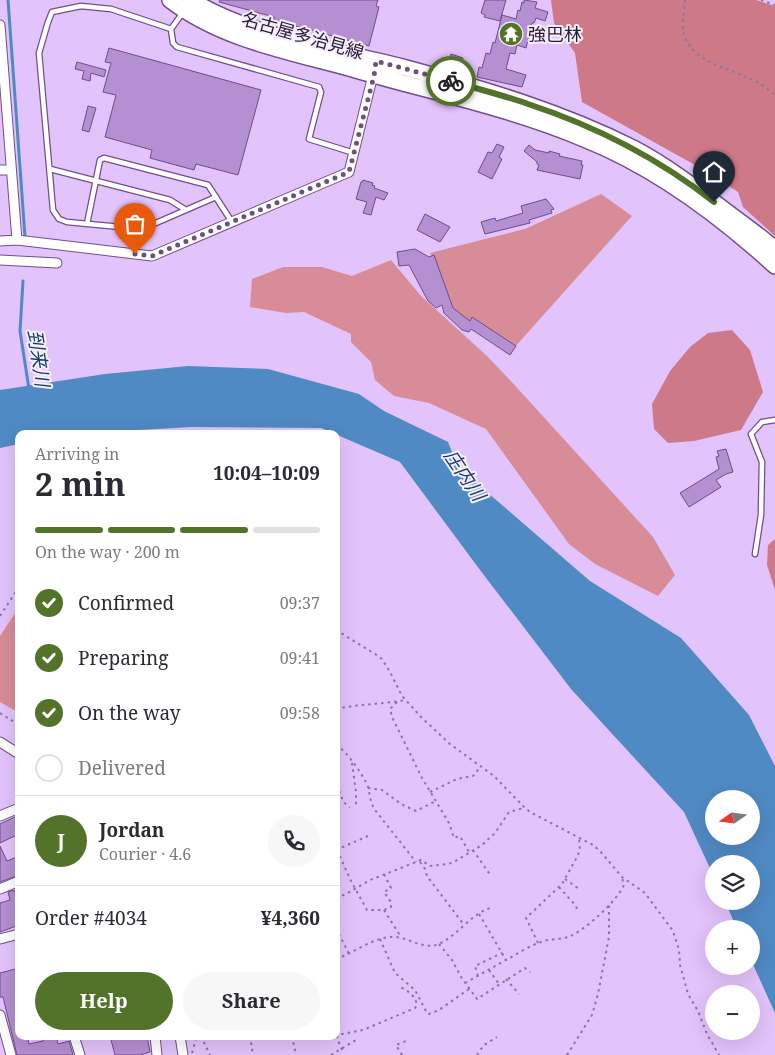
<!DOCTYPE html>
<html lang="en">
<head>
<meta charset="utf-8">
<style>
	body { margin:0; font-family:"Noto Serif","Noto Sans JP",serif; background:#f7f7f7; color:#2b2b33; height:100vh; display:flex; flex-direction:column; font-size:19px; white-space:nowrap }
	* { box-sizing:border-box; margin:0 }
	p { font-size:16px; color:#7c7c81 }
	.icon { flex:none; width:28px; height:28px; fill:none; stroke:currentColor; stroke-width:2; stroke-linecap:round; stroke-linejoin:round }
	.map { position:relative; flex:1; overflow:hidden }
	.drawer { position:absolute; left:15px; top:430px; width:325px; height:610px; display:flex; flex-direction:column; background:#fff; border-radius:10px; box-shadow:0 5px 20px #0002 }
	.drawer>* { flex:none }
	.needle { width:32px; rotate:256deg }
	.controls { position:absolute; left:705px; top:790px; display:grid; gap:10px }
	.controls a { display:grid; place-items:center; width:55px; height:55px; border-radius:50%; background:#fff; box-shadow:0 5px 20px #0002; font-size:25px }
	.pin { position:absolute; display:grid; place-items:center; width:42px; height:42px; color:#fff; margin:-51px -21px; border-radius:50% 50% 50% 0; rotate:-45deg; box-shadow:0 0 5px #0007 }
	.pin .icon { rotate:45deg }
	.courier { position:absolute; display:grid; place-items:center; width:50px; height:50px; margin:-25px; border:4px solid #527329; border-radius:50%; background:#fff; color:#222; box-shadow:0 1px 6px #0007 }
	.headline em { font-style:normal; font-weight:700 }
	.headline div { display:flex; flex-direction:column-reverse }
	.headline { display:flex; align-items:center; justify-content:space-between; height:85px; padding:0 20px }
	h1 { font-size:32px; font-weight:700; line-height:38px }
	.bar { display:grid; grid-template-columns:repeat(4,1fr); gap:8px 5px; align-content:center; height:60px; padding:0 20px }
	.bar i { height:6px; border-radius:4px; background:#e1e1e2 }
	.bar .selected { background:#527329 }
	.bar p { grid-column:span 4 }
	.line { display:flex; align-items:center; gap:12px; padding:0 20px; border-top:1px solid #e1e1e2 }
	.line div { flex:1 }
	.round { display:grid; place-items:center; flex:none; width:52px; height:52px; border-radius:26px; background:#f7f7f7 }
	ol { padding:0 20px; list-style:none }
	li { display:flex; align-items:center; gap:15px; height:55px }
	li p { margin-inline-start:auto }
	li .icon { padding:5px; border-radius:50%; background:#527329; color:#fff; stroke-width:4 }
	li:last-child { color:#7c7c81 }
	li i { width:28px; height:28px; border:2px solid #e1e1e2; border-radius:50% }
	.primary-button { display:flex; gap:10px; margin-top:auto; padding:10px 20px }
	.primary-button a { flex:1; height:58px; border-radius:30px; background:#527329; color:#fff; font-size:20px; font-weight:700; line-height:58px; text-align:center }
	.primary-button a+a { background:#f7f7f7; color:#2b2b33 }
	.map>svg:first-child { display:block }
	.green { fill:#d88c98 }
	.forest { fill:#ce7987 }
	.water { fill:#508ac4; fill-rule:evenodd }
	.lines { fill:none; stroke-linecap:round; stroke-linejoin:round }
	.stream { stroke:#508ac4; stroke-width:3 }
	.building { fill:#b48fd2; stroke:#704c8a }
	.lane-casing { stroke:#724e8c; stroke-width:7 }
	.street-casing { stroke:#724e8c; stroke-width:11 }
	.primary-casing { stroke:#724e8c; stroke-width:18 }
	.path { stroke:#8c759f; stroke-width:2; stroke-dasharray:2.5 4; stroke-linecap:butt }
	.lane { stroke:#fff; stroke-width:4.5 }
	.street { stroke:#fff; stroke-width:9 }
	.primary { stroke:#fff; stroke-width:15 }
	.done { stroke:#6a557a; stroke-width:5; stroke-dasharray:0 9 }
	.route { stroke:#527329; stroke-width:6 }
	.labels { text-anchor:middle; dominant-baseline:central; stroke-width:4; stroke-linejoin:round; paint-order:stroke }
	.poi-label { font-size:18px; fill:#291a34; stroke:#f7effe; text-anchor:start }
	.street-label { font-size:18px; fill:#291a34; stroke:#f7effe }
	.water-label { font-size:19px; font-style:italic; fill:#143f66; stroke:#f7effe }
</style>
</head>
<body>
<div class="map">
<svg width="775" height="1055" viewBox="0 0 775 1055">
	<rect width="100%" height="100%" fill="#e2c3fb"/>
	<!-- green -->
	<path class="green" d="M601,194l31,22 -119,133 -58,-36 -25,-60 95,-24z
		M391,260l30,36 66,60 22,23 144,158 22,38 -17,21 -63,-32 -26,-20 -83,-115 -57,-26 -35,-7 -19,-16 -4,-18 -20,-20v-8l-47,-22 -18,1 -36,-6 2,-28 31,-12h39l30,9z
		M19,607v106l-19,-11v-66z"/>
	<!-- forest -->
	<path class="forest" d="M551,0h205l19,6v230l-32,-29 -5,-15 -34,-22 -122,-68 -7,-49 -21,-30z
		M732,330l18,20 13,42 -22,38 -47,11 -26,2 -14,-14 -2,-25 18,-33 20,-24 18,-14z
		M775,539v51l-8,-25 1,-20z"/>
	<!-- water -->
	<path class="water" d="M188,366l80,3 91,25 25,17 64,31 10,25 132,114 91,57 68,77 26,51v247l-24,-53v-31h-14l-12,-28h26v-37h-37v13l-30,-65 -113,-123 -91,-119 -80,-108 -79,-34 -131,-1 -117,7h-54v10l-19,4v-58l105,-16zM714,799h37v37h-37z"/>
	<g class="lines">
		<!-- stream -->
		<path class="stream" d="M8,0l17,237
			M23,281l-3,50 9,58"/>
	</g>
	<!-- building -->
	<path class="building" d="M220,0h158l-2,6 3,1 -10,39 -95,-26v-3l-55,-15z
		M485,0h21l-6,21 -16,-4 1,-2 -4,-2z
		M524,0l13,2 -2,6 13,4 -3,9 -9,-3 -2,5h-2l-6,25 -9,-3 -2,9 -5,-1 -4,16 20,6 -4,12 -45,-10 2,-10 3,1 4,-15 4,1 3,-12 2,1 7,-28 14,4 2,-9 2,1 2,-9 2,1z
		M109,48l152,42 -23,85 -42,-11 -2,6 -44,-12 2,-8 -47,-13 11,-42 -13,-3 8,-29 -6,-1z
		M451,54l12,4 -4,13 -12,-3z
		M77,62l29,8 -2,7 -13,-4 -1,8 -8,-2 2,-8 -9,-2z
		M88,106l8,2 -7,24 -7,-2z
		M497,144l7,3 -5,10 3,2 -10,20 -14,-7 10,-20 4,1z
		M529,145l6,5 14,3v-2l11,3 -1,2 23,5 -1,4h2l-3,14 -43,-9 2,-5 -2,-1v-2l-13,-11z
		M363,180l10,3 -1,2 3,1 -1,2 14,5 -4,7 -8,-3 -5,18 -8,-2 4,-11 -11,-3 5,-17h1z
		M546,199l8,10 -3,1 1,3 -23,7 1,3 -45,11 -4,-12 14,-4 1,3 27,-8 -2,-7z
		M425,214l25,13 -10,15 -23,-12z
		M415,249l14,8 5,-2 19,53 17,13 2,-4 44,29 -6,9 -39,-26 -2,3 -7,-2 -18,-17 -2,-8 -6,3 -8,-7 -19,-36 -10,1 -2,-14z
		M726,449l7,23 -7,2 -10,6 5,7 -32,20 -9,-14 39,-24 -3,-12 3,-1 -2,-5z
		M19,815v19l-19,9v-19z
		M0,846l7,15 12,-5v19l-19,7z
		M14,890l2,4 3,-1v32l-19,7v-29l10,-3 -2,-8z
		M19,968v68h8l2,8 14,-3 -1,-5h14l2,8 11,-3 4,14h-56l-14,-58h-3v-24z
		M110,1036h37l3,16 -10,3h-25z"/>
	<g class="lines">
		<!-- lane casing -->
		<g class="lane-casing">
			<path id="lane" d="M184,11l-13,18 2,14 4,4 142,40 2,5 -12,47 45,14
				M171,29l-60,-20 -30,-3 -29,6 -4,10 -9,31 14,157 6,9 8,3 75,7 74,-32
				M50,169l120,31 16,10
				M87,224l13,-64 4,-2 104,27 24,37
				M755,554l6,-39 1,-53 -11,-28 11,-12 13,-2"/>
		</g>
		<!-- street casing -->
		<g class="street-casing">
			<path id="street" d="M0,25l17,215 -17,1
				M0,170h11
				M17,240l135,16 197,-84 25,-101
				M0,260l57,3
				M0,742l19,12
				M0,816l19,-8
				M0,889l19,-8
				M0,939l19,-5
				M0,1015l11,40
				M74,1036l6,19
				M155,1036l2,19
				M180,1036l3,19"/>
		</g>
		<!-- primary casing -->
		<g class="primary-casing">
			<path id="primary" d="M170,0c54,41 122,52 186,70 76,22 154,38 228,69 71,28 135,76 191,127
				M191,0c61,37 146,50 215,68 78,21 155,44 227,80 34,18 64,41 94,64 16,12 33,24 48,37"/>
		</g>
		<!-- path -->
		<path class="path" d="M685,0c-1,13 -5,30 2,42 13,22 44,27 66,38 8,3 15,10 22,15
			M761,0l14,5
			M0,616l19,-29
			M336,630l39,24 7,5 8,13 12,24 20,22 28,26 44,32 29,30 7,6 63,33 7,6 22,26 23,16 28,38 6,19 1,15 8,29 10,17 9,23 12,21
			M397,702l-7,7 2,8 30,61 27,45 5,15 5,-2 2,2 8,14
			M336,709c23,-5 47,-5 70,-9
			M0,713l19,12
			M336,745c10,5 28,31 32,42 2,8 2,15 7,23l41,52
			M352,763l4,29v13
			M336,785c6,8 4,17 14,22
			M368,788l14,2 19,14 15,7 20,-10
			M430,792l27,-13 16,-3 8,-10
			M336,850l32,-14
			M337,850l14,31 16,29h17l7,-3v-5l-7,-10 7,-4 -7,-14
			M473,850l18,26
			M420,862l5,7 2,7 37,49
			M565,879l14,10
			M559,887l17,19 1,3
			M336,898l10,-4 24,-14 46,-18 5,-2 9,6 18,-2 6,-2 28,-17 13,-12 14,-21 15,-4
			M384,910l15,24 -2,4
			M479,914l27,46c11,-6 23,-14 35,-18 10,-4 21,-2 30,-6 16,-8 46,-35 53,-51l-2,-7
			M336,928l13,26
			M380,939l15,34 20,17 12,23 2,1 10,-4 30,-21
			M538,943l-12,-25 36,-34 15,-27 3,-7 -1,-12
			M439,944l13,16 9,17 16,22 48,-31 5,4
			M336,959c18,-6 34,-20 54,-22 16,-2 33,14 49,7 19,-9 31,-29 51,-36
			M489,970l10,14
			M478,976l-3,-10 27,-13
			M506,979l13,15
			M465,983l41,-23
			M201,1036l9,19
			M250,1036l3,19
			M292,1036l4,19
			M342,1050l-5,-12 1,-3 25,-5 52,-22 2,-3c-2,-9 -8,-14 -17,-18
			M192,1053l5,-17
			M331,1055l25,-15
			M402,1055l-6,-10 10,-4
			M477,1055l7,-10 13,-8
			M567,1055l25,-40 6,-21 11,-57v-32"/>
		<!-- lane -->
		<use href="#lane" class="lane"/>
		<!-- street -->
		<use href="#street" class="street"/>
		<!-- primary -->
		<use href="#primary" class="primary"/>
	</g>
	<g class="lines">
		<!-- done -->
		<path class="done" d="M135,254l17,2 197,-84 25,-96 2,-15 75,20"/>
		<!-- route -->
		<path class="route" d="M451,81c26,8 52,14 77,23 67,22 130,54 186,98"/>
	</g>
	<!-- icons -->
	<defs>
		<g id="temple-disc" transform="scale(1.25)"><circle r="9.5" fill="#527329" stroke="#f7effe"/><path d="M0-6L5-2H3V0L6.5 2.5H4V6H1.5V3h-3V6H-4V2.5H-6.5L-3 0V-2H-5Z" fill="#fff"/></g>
	</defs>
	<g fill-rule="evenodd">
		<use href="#temple-disc" x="511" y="34"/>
	</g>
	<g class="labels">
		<!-- poi labels -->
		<g class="poi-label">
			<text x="528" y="34">強巴林</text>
		</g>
		<!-- street labels -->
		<g class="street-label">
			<text transform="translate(303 35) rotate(16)">名古屋多治見線</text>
		</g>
		<!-- water labels -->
		<g class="water-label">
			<text transform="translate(39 358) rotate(82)">到来川</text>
			<text transform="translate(465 475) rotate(56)">庄内川</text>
		</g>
	</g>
</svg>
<div class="controls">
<a><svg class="needle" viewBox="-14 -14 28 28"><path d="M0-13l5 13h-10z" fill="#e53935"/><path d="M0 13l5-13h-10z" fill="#7c7c81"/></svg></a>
<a><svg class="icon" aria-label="layers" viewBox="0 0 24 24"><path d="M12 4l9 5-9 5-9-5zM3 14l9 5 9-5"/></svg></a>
<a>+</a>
<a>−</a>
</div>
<div class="pin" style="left:135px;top:254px;background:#ea580c"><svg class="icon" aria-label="bag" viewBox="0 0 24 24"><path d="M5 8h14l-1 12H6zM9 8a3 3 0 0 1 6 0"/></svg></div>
<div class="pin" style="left:714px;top:202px;background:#1f2937"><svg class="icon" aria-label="home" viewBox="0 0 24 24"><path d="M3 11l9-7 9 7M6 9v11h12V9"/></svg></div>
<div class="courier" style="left:451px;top:81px"><svg class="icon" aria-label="bike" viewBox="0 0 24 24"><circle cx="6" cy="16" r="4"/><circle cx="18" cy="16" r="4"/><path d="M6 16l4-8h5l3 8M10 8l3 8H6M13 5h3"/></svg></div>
<section class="drawer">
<div class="headline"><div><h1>2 min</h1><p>Arriving in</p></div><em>10:04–10:09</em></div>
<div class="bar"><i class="selected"></i><i class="selected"></i><i class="selected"></i><i></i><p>On the way · 200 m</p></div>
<ol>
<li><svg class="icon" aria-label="check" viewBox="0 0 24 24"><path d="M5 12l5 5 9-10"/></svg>Confirmed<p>09:37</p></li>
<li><svg class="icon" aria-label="check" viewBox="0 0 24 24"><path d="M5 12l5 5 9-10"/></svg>Preparing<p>09:41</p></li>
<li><svg class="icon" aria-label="check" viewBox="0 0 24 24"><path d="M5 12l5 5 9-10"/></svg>On the way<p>09:58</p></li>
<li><i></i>Delivered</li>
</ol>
<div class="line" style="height:90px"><b class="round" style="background:#527329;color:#fff">J</b><div><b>Jordan</b><p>Courier · 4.6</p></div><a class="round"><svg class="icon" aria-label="phone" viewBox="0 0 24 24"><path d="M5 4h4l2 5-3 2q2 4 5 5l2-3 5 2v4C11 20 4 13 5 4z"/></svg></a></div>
<div class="line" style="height:65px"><div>Order #4034</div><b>¥4,360</b></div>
<div class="primary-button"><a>Help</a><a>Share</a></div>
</section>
</div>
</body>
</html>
